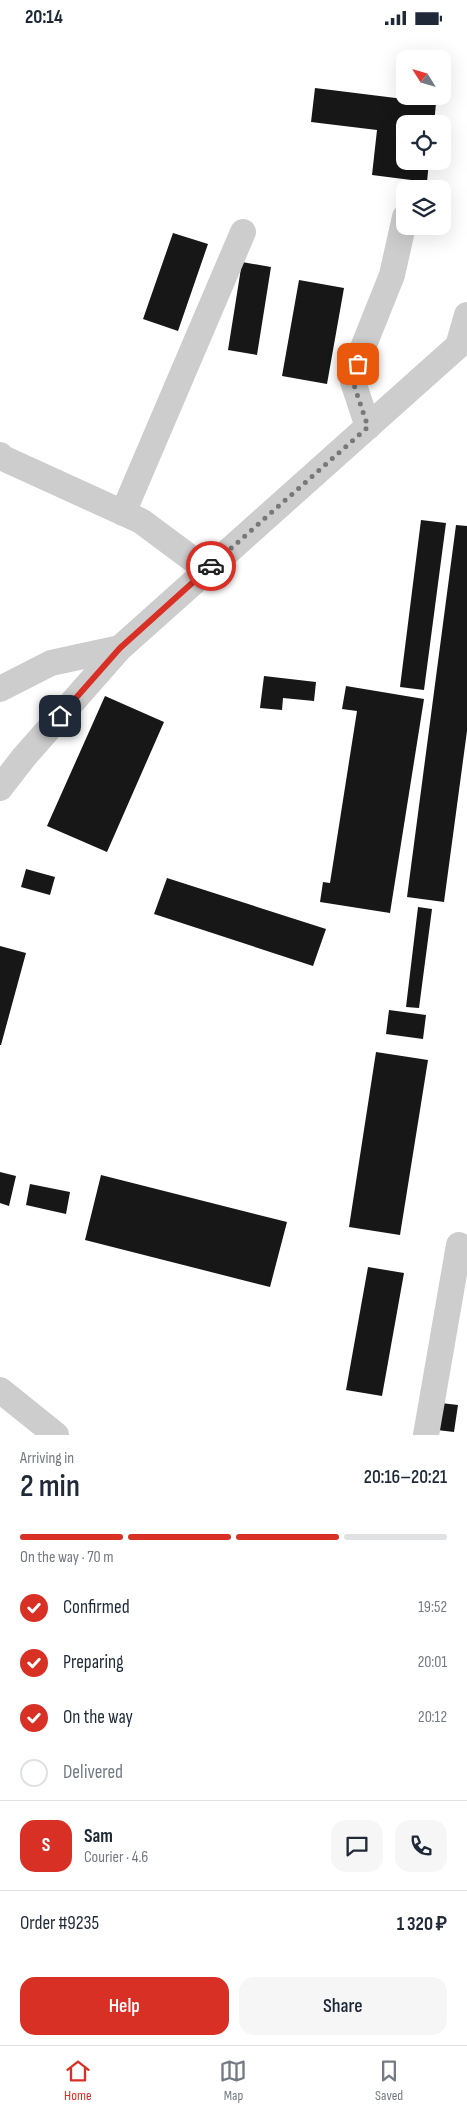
<!DOCTYPE html>
<html lang="en">
<head>
<meta charset="utf-8">
<style>
	body { margin:0; font-family:"Sofia Sans Condensed",sans-serif; background:#f6f6f7; color:#1f2937; height:100vh; display:flex; flex-direction:column; font-size:19px; white-space:nowrap }
	* { box-sizing:border-box; margin:0 }
	p { font-size:16px; color:#747a83 }
	.icon { flex:none; width:28px; height:28px; fill:none; stroke:currentColor; stroke-width:2; stroke-linecap:round; stroke-linejoin:round }
	.map { position:relative; height:1400px; overflow:hidden }
	.drawer { display:flex; flex-direction:column; background:#fff; flex:1 }
	.drawer>* { flex:none }
	.needle { width:32px; rotate:307deg }
	.fabs { position:absolute; left:396px; top:15px; display:grid; gap:10px }
	.fabs a { display:grid; place-items:center; width:55px; height:55px; border-radius:10px; background:#fff; box-shadow:0 5px 20px #0002; font-size:25px }
	.pin { position:absolute; display:grid; place-items:center; width:42px; height:42px; color:#fff; margin:-21px; border-radius:10px; box-shadow:0 2px 8px #0006 }
	.courier { position:absolute; display:grid; place-items:center; width:50px; height:50px; margin:-25px; border:4px solid #d93025; border-radius:50%; background:#fff; color:#222; box-shadow:0 1px 6px #0007 }
	.head em { font-style:normal; font-weight:600 }
	.head div { display:flex; flex-direction:column-reverse }
	.head { display:flex; align-items:center; justify-content:space-between; height:85px; padding:0 20px }
	h1 { font-size:32px; font-weight:600; line-height:38px }
	.bar { display:grid; grid-template-columns:repeat(4,1fr); gap:8px 5px; align-content:center; height:60px; padding:0 20px }
	.bar i { height:6px; border-radius:4px; background:#e0e1e3 }
	.bar .on { background:#d93025 }
	.bar p { grid-column:span 4 }
	.line { display:flex; align-items:center; gap:12px; padding:0 20px; border-top:1px solid #e0e1e3 }
	.line div { flex:1 }
	.round { display:grid; place-items:center; flex:none; width:52px; height:52px; border-radius:15px; background:#f6f6f7 }
	ol { padding:0 20px; list-style:none }
	li { display:flex; align-items:center; gap:15px; height:55px }
	li p { margin-inline-start:auto }
	li .icon { padding:5px; border-radius:50%; background:#d93025; color:#fff; stroke-width:4 }
	li:last-child { color:#747a83 }
	li i { width:28px; height:28px; border:2px solid #e0e1e3; border-radius:50% }
	.button { display:flex; gap:10px; margin-top:auto; padding:10px 20px }
	.button a { flex:1; height:58px; border-radius:15px; background:#d93025; color:#fff; font-size:20px; font-weight:600; line-height:58px; text-align:center }
	.button a+a { background:#f6f6f7; color:#1f2937 }
	.status { display:flex; justify-content:space-between; align-items:center; height:35px; padding:0 25px; background:#fff; direction:ltr }
	.status svg { height:14px; fill:currentColor }
	.menu { display:flex; justify-content:space-around; align-items:center; height:70px; border-top:1px solid #e0e1e3; background:#fff; font-size:14px; color:#747a83 }
	.menu a { display:grid; justify-items:center; gap:2px }
	.menu .on { color:#d93025 }
	.map>svg:first-child { display:block }
	.building { fill:#171717 }
	.lines { fill:none; stroke-linecap:round; stroke-linejoin:round }
	.minor { stroke:#cdcdcd; stroke-width:26 }
	.done { stroke:#787878; stroke-width:5; stroke-dasharray:0 9 }
	.route { stroke:#d93025; stroke-width:6 }
</style>
</head>
<body>
<div class="status"><b>20:14</b><svg viewBox="0 0 49 12"><path d="M0 12V9h3v3zM5 12V6h3v6zM10 12V3h3v9zM15 12V0h3v12zM26 1h20v11H26zM47 4h2v5h-2z"/></svg></div>
<div class="map">
<svg width="467" height="1400" viewBox="0 0 467 1400">
	<rect width="100%" height="100%" fill="#fff"/>
	<!-- building -->
	<path class="building" d="M315,53l121,15 -2,21h-29v37h24l-2,21 -55,-7 5,-45 -66,-8z
		M173,198l35,11 -30,87 -35,-12z
		M242,227l29,5 -14,88 -29,-5z
		M299,245l45,8 -17,96 -45,-8z
		M421,485l25,3 -22,167 -24,-3z
		M456,490l11,1v205l-23,171 -37,-5z
		M264,641l52,6 -2,19 -31,-3 -1,12 -22,-2z
		M346,651l78,13 -34,214 -70,-11 3,-20 7,1 27,-172 -15,-2z
		M105,661l59,26 -57,130 -60,-26z
		M26,834l29,8 -5,18 -29,-8z
		M167,843l159,51 -13,37 -159,-52z
		M418,872l14,2 -13,99 -13,-1z
		M0,911l26,7 -25,92h-1z
		M389,975l37,5 -3,24 -37,-5z
		M376,1017l52,8 -28,175 -51,-8z
		M0,1137l16,4 -7,30 -9,-3z
		M101,1140l186,47 -17,65 -185,-47z
		M30,1149l40,8 -4,22 -40,-9z
		M368,1232l36,6 -22,123 -36,-6z
		M441,1368l17,2 -4,27 -17,-2z"/>
	<g class="lines">
		<!-- minor -->
		<path class="minor" d="M368,392l-15,-45 11,-37 28,-70 13,-58
			M0,420l3,3 138,63 66,49
			M123,478l120,-281
			M0,654l51,-26 69,-15
			M0,753l24,-31 96,-109 338,-302 9,-31
			M0,1355l56,45
			M426,1400l33,-190"/>
	</g>
	<g class="lines">
		<!-- done -->
		<path class="done" d="M211,531l157,-139 -15,-45 5,-18"/>
		<!-- route -->
		<path class="route" d="M60,681l60,-68 91,-82"/>
	</g>
</svg>
<div class="fabs">
<a><svg class="needle" viewBox="-14 -14 28 28"><path d="M0-13l5 13h-10z" fill="#e53935"/><path d="M0 13l5-13h-10z" fill="#747a83"/></svg></a>
<a><svg class="icon" aria-label="locate" viewBox="0 0 24 24"><circle cx="12" cy="12" r="6"/><path d="M12 2v4M12 18v4M2 12h4M18 12h4"/></svg></a>
<a><svg class="icon" aria-label="layers" viewBox="0 0 24 24"><path d="M12 4l9 5-9 5-9-5zM3 14l9 5 9-5"/></svg></a>
</div>
<div class="pin" style="left:358px;top:329px;background:#ea580c"><svg class="icon" aria-label="bag" viewBox="0 0 24 24"><path d="M5 8h14l-1 12H6zM9 8a3 3 0 0 1 6 0"/></svg></div>
<div class="pin" style="left:60px;top:681px;background:#1f2937"><svg class="icon" aria-label="home" viewBox="0 0 24 24"><path d="M3 11l9-7 9 7M6 9v11h12V9"/></svg></div>
<div class="courier" style="left:211px;top:531px"><svg class="icon" aria-label="car" viewBox="0 0 24 24"><path d="M5 17H2v-5l4-1 3-4h7l3 4 3 1v5h-3M9 17h6M6 11h13"/><circle cx="7" cy="17" r="2"/><circle cx="17" cy="17" r="2"/></svg></div>
</div>
<section class="drawer">
<div class="head"><div><h1>2 min</h1><p>Arriving in</p></div><em>20:16–20:21</em></div>
<div class="bar"><i class="on"></i><i class="on"></i><i class="on"></i><i></i><p>On the way · 70 m</p></div>
<ol>
<li><svg class="icon" aria-label="check" viewBox="0 0 24 24"><path d="M5 12l5 5 9-10"/></svg>Confirmed<p>19:52</p></li>
<li><svg class="icon" aria-label="check" viewBox="0 0 24 24"><path d="M5 12l5 5 9-10"/></svg>Preparing<p>20:01</p></li>
<li><svg class="icon" aria-label="check" viewBox="0 0 24 24"><path d="M5 12l5 5 9-10"/></svg>On the way<p>20:12</p></li>
<li><i></i>Delivered</li>
</ol>
<div class="line" style="height:90px"><b class="round" style="background:#d93025;color:#fff">S</b><div><b>Sam</b><p>Courier · 4.6</p></div><a class="round"><svg class="icon" aria-label="chat" viewBox="0 0 24 24"><path d="M4 5h16v11H9l-5 4z"/></svg></a><a class="round"><svg class="icon" aria-label="phone" viewBox="0 0 24 24"><path d="M5 4h4l2 5-3 2q2 4 5 5l2-3 5 2v4C11 20 4 13 5 4z"/></svg></a></div>
<div class="line" style="height:65px"><div>Order #9235</div><b>1 320 ₽</b></div>
<div class="button"><a>Help</a><a>Share</a></div>
</section>
<nav class="menu">
<a class="on"><svg class="icon" aria-label="home" viewBox="0 0 24 24"><path d="M3 11l9-7 9 7M6 9v11h12V9"/></svg>Home</a>
<a><svg class="icon" aria-label="map" viewBox="0 0 24 24"><path d="M3 6l6-2 6 2 6-2v14l-6 2-6-2-6 2zM9 4v14M15 6v14"/></svg>Map</a>
<a><svg class="icon" aria-label="saved" viewBox="0 0 24 24"><path d="M7 4h10v16l-5-4-5 4z"/></svg>Saved</a>
</nav>
</body>
</html>
